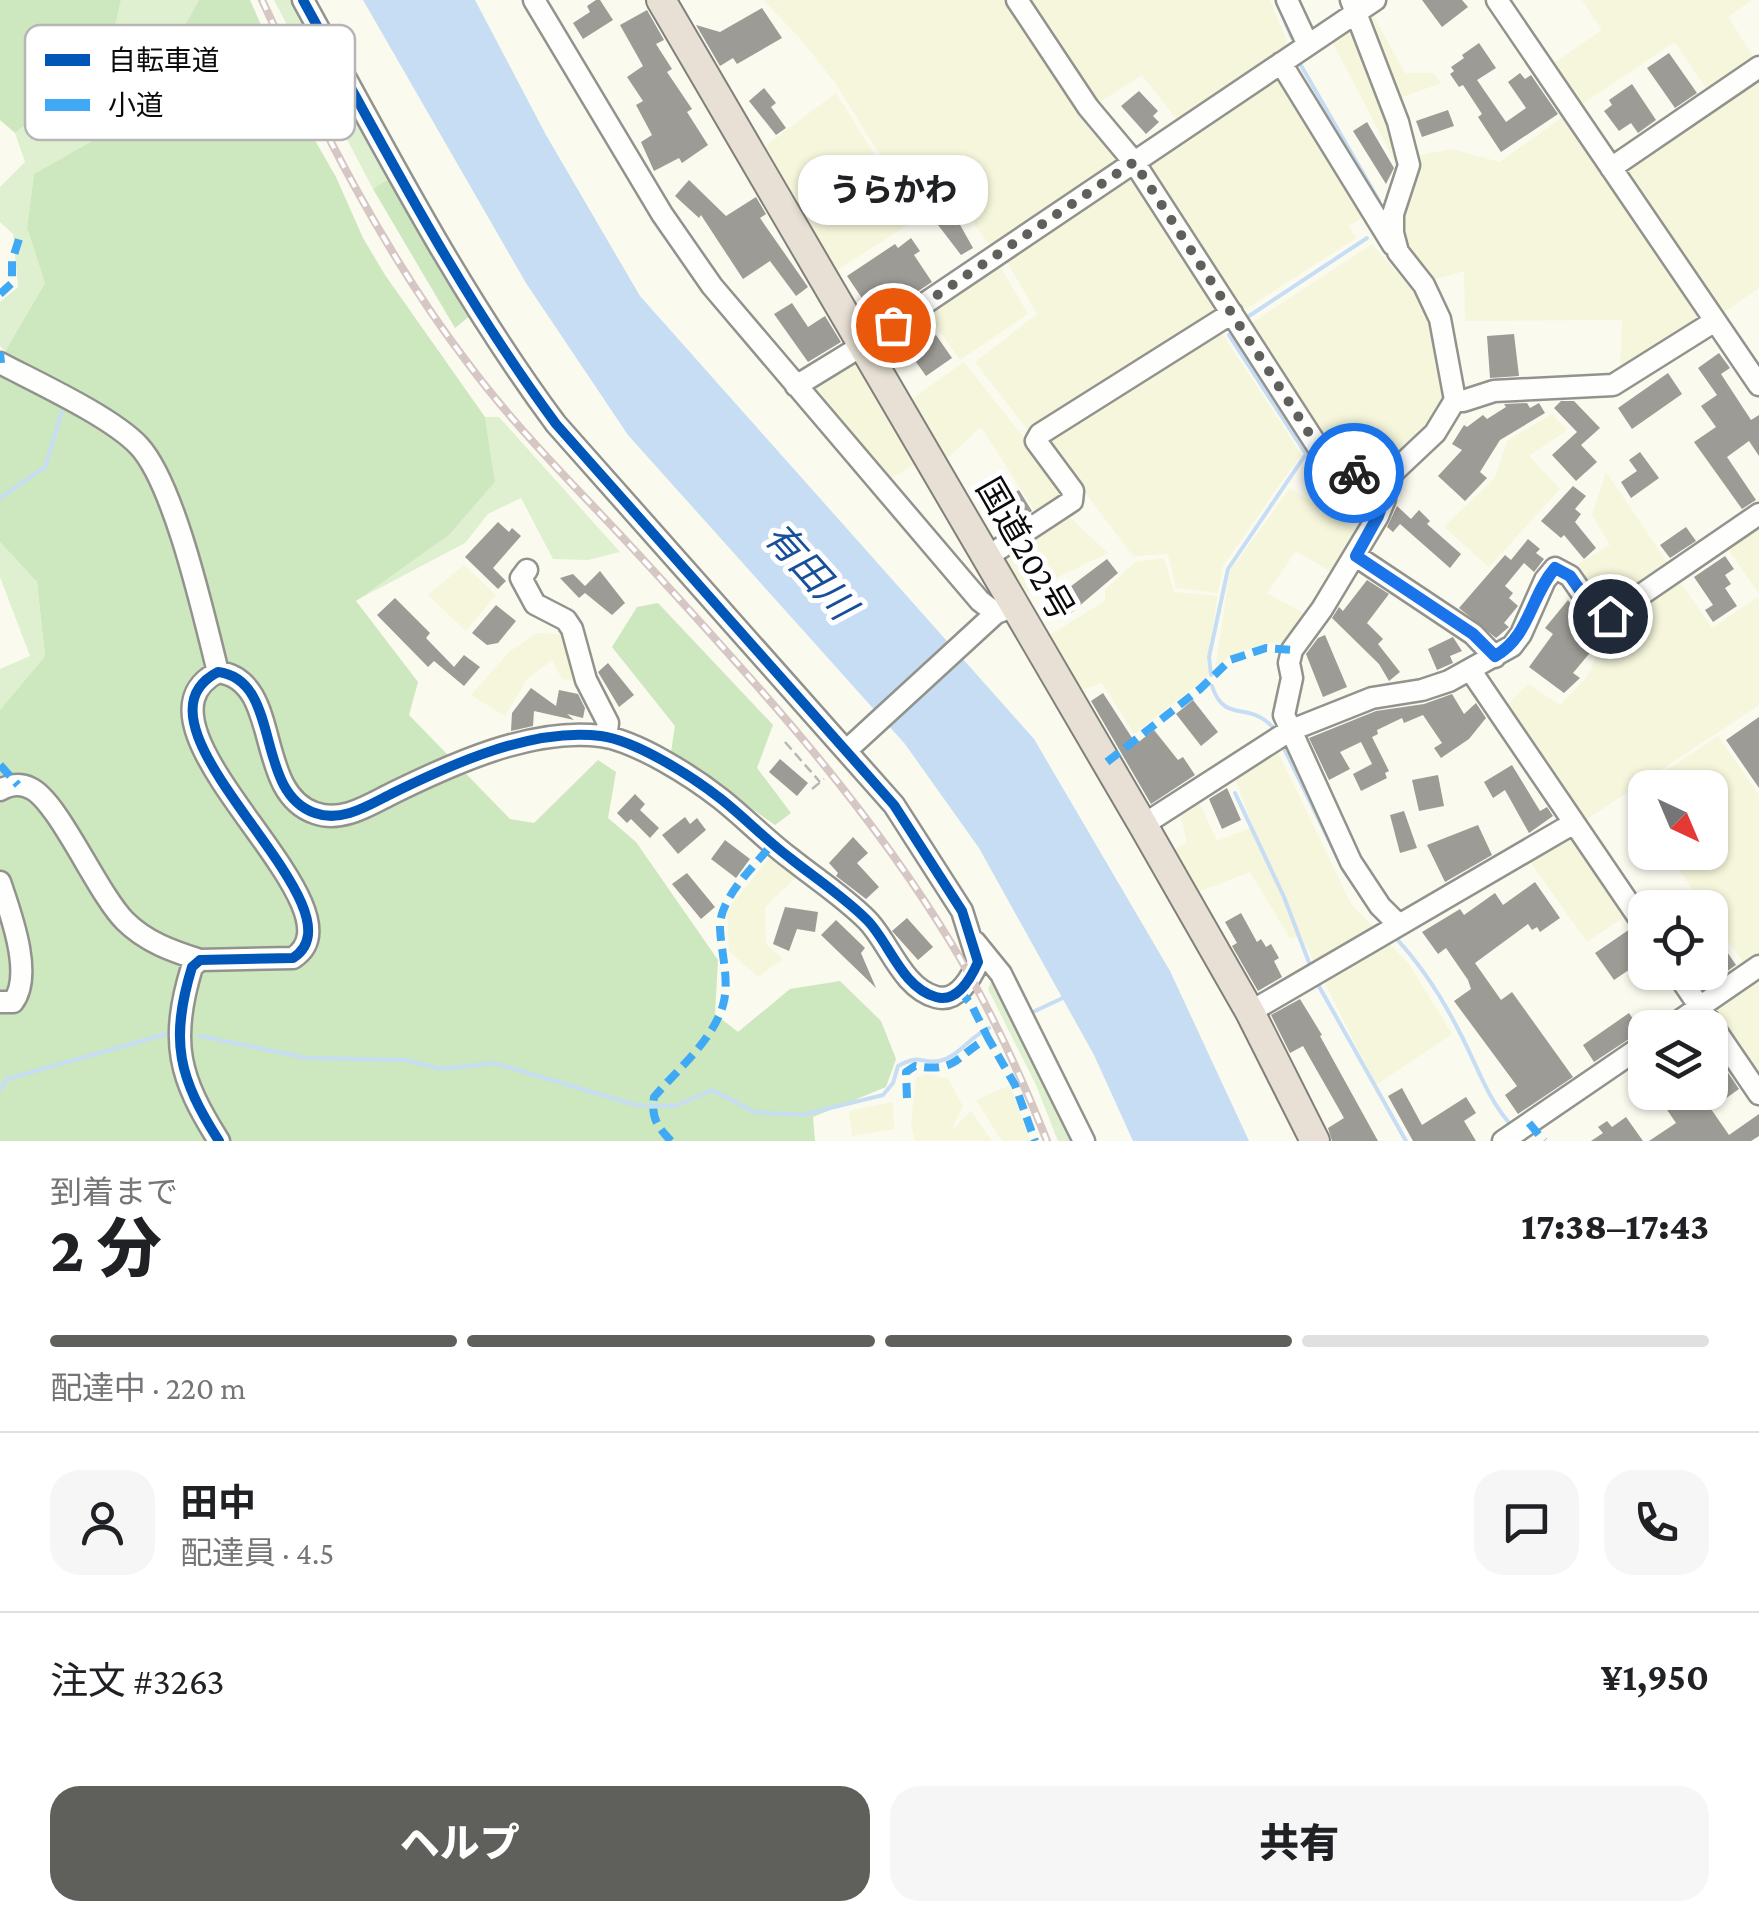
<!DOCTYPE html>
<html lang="ja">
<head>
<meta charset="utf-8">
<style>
	body { margin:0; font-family:"Crimson Pro","Noto Sans JP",serif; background:#f6f6f6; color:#202124; height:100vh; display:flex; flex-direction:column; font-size:38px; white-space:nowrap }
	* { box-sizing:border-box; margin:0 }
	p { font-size:32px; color:#757577 }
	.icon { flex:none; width:55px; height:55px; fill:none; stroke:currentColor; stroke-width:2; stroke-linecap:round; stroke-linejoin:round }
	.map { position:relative; height:1141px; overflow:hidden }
	.details { display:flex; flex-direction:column; background:#fff; flex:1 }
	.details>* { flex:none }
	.needle { width:65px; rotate:136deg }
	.tools { position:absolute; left:1628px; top:770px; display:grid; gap:20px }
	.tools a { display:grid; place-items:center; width:100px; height:100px; border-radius:20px; background:#fff; box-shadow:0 2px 8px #0004; font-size:50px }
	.pin { position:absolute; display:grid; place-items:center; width:85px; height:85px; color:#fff; margin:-42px; border:5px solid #fff; border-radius:50%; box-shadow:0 2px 10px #0007 }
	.courier { position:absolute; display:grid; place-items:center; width:100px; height:100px; margin:-50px; border:8px solid #1a73e8; border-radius:50%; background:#fff; color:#222; box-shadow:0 2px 12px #0007 }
	.bubble { position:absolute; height:70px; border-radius:30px; background:#fff; box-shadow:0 2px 8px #0004; font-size:32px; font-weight:800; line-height:70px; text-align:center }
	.headline em { font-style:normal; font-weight:800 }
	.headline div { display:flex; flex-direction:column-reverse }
	.headline { display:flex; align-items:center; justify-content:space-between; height:170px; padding:0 50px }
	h1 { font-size:65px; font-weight:800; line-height:75px }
	.bar { display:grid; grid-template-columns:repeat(4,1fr); gap:15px 10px; align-content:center; height:120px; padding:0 50px }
	.bar i { height:12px; border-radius:8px; background:#e0e0e0 }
	.bar .current { background:#5f5f5b }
	.bar p { grid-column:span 4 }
	.line { display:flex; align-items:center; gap:25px; padding:0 50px; border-top:2px solid #e0e0e0 }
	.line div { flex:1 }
	.round { display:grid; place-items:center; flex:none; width:105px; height:105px; border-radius:30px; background:#f6f6f6 }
	.primary-button { display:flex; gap:20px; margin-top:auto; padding:20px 50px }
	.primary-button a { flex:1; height:115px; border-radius:30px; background:#5f5f5b; color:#fff; font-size:40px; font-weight:800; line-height:115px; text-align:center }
	.primary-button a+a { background:#f6f6f6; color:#202124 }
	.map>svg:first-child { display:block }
	.farmland { fill:#f5f6db }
	.green { fill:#def0cf }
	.forest { fill:#cde7be }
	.water { fill:#c6ddf3 }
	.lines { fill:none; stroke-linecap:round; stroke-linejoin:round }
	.stream { stroke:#c6ddf3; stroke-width:4 }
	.building { fill:#9c9b95 }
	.minor-casing { stroke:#93938e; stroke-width:25 }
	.highway-casing { stroke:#80807b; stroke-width:32 }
	.path { stroke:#b7b7b5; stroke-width:2.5; stroke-dasharray:10 5; stroke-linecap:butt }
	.minor { stroke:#fefefd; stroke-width:20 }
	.highway { stroke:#e8e0d4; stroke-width:28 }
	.rail-casing { stroke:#d6c7c4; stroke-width:8 }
	.rail { stroke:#fff; stroke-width:4; stroke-dasharray:11; stroke-linecap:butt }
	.quiet { stroke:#3fa9f5; stroke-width:8; stroke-dasharray:15 8; stroke-linecap:butt }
	.cycleway-casing { stroke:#fff; stroke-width:16 }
	.cycleway { stroke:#0057b8; stroke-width:10 }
	.done { stroke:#5f5f5b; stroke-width:10; stroke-dasharray:0 18 }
	.route { stroke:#1a73e8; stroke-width:12 }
	.labels { text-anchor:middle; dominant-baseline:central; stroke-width:10; stroke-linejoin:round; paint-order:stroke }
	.street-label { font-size:35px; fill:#0b0b0b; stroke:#fff }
	.water-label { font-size:38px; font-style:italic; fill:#184f9a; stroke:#fff }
	.key { fill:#fff; stroke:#b6b6b6; stroke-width:2.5 }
	.key-label { font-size:28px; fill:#0b0b0b }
</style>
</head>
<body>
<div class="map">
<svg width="1759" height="1141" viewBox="0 0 1759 1141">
	<rect width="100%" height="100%" fill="#fafaef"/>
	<!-- farmland -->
	<path class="farmland" d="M763,0h247l113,162 -131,86 -39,-52 -33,22 -85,-135 -36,-46z
		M1025,0h245l19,47 -111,74 -36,-46 -47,30z
		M1582,0h170l-24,17 29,45 -47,32 -35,-52 -93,62 -28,-41 48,-33z
		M1374,17l31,56h28l8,10 -46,17 -32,-74z
		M1354,29l49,129 -8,4 -62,-119z
		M1281,78l85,137 -17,11 7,12 -116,75 -96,-146z
		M1759,78v210l-36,25 -98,-145z
		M836,93l80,127 -79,50 -73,-123z
		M1564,116l140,202 -84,58 2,-56 -157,1 -1,-50 -32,9 -32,-37v-28l14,-58 37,-8 49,13z
		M1135,174l92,138 -197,121 -55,-71 62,-48 -31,-54z
		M1372,244l48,55 21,46 9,49 -17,30 -52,47 -48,-9 -85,-137z
		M998,263l30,51 -68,46 -34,-49z
		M1219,329l82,125 -78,112 -5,27 -42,-5 -8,-34 -35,2 -89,-118z
		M856,356l63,106 -31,18 -81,-94z
		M964,362l105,133 -31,21 -57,-89 -36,33 -33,-61z
		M1552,414l15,16 -38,26 31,33 -71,78 -45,-40 51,-49 12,-37z
		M1606,472l62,92 -53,36 -17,-2 -25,-31 37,-22 -18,-30z
		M1290,488l71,45 -22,44 -43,-26 -29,42 40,22 -16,29 -25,-1 -37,13 -14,13 15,-98z
		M1063,511l45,42 -85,41 -20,-41z
		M1759,520v74l-35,-51z
		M1164,558l10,34 44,4 -11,64 1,16 -74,58 -32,-51 -24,8 -28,-56 55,-34v-11l30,-28z
		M464,565l32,30 -30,36 -38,-36z
		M1676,576l36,52 47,-32v109l-178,118 -78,-114 25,-25 32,21 27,-28 27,-59z
		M537,633l30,2 12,47 -17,-3 -10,-19 -24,18 -23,38 -34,-21 38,-43z
		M1718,736l41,59v161l-14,9 -35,-50v-7l-5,-1 -38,-54 43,-1v-64h-65v33l-17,-25z
		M1276,748l75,156 58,60 43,70 -76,51 -74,-148 -12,1 -40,-66 -55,21 -23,-42 15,-9 -8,-32 18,-12 20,43 36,-14 -20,-55z
		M1575,833l52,82 -40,27 -58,-82z
		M770,857l26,20 -31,30 1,37 17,15 -25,18 -29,-26 -2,-41z
		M1753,978l6,8v98l-51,-75z
		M929,1074l19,5 15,27 -12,25 20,-20 21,30h-77l-4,-18 5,-46z
		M1010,1085l20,56h-28l-26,-41z
		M893,1102l1,27 -42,7 -3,-25z"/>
	<!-- green -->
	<path class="green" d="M121,0h78l-65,117 -100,57 -7,54 18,55 -40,68 -5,-5v-44l18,-15 -5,-53 -13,-12v-35l25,-25 -10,-29 92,-73z
		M274,0h19l100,176 -20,13z
		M485,417h14l121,135 -32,8 -35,-1 -32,-61 -33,16 -23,29 -110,58 94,-66 46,-53z
		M0,542l37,40 8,74 -45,54v-41l30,-13 -30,-79z
		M993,977l81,164h-16l-22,-56 -48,-96z"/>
	<!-- forest -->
	<path class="forest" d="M0,0h121l-14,60 -92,73 -15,-13z
		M199,0h51l52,118 34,59 27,61 22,37 100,142 10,65 -46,53 -93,66 62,81 -9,33 101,104 24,4 64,-63 18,12 -8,46 28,24 82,118 -3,54 23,18 52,-43 50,-8 41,40 15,38 -10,28 -73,30 2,24h-815v-431l45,-54 -8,-74 -37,-40v-182l45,-77 -18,-55 7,-54 100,-57z
		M393,176l78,139 -16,13 -82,-139z
		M658,603l115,122 -16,43 34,45 -16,12 -104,-73 4,-26 -63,-79 25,-40z"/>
	<!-- water -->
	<path class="water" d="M363,0h112l71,135 94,161 394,443 136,232 79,170h-116l-39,-86 -115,-207 -74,-104 -277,-309 -102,-152z"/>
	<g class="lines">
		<!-- stream -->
		<path class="stream" d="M1276,0l16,38
			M1299,62l80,139
			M1246,318l121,-80
			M0,498l45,-31 17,-56
			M1211,675l-2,-18 19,-88 78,-115 -77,-119 7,-6
			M1212,686c13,40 38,12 64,45
			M1282,744l62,127 41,56
			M1235,793l49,104 26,68
			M1395,937c26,28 48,62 65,96 17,32 28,68 53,94
			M1316,981l90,160
			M1035,1011l32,-15
			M200,1036l107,22 99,2 35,9 53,-6 142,42 39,1 37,-16 42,22 48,3 81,-20 10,-12 5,-17c24,-13 21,-2 41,-5 20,-4 31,-25 50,-33
			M0,1090l7,-11 163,-46"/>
	</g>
	<!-- building -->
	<path class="building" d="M596,0h4l13,20 -30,19 -10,-16 17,-11 -3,-6z
		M1422,0h40l6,7 -26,20z
		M762,8l20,30 -45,26 -4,-6 -13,8 -24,-41 24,7z
		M647,10l17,30 -8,4 16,25 -5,3 25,37 -5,3 21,33 -26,18 -3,-5 -25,13 -13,-29 11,-7 -16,-30 7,-4 -16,-24 16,-11 -23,-41z
		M1479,43l17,25 -19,12 29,42 20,-14 -18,-26 12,-9 5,6 6,-4 27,39 -57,38 -23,-35 4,-3 -19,-29 -4,2 -9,-13 4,-3 -3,-4 13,-9 -2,-3z
		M1669,53l28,40 -22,15 -28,-40z
		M1632,84l24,36 -18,13 -7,-10 -12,8 -15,-20 8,-6 -3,-5z
		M764,88l12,15 -5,4 15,21 -10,7 -27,-34z
		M1139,91l19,20 -5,5 6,6 -13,12 -25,-28z
		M1448,110l6,16 -32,11 -6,-16z
		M1367,122l27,46 -8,16 -33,-53z
		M689,180l37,36 30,-19 10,17 -6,4 48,69 -12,9 -26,-35 -27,18 -42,-64 -2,3 -24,-22z
		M954,214l19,34 -12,7 -23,-30z
		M911,238l9,13 -6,4 18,27 -56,37 -29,-43 48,-32 3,4z
		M792,303l16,24 17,-11 16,26 -33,20 -34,-48z
		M1514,334l5,42 -29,2 -3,-42z
		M911,335l8,12 17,-12 16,23 -26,18 -24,-34z
		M1719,353l11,15 -9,6 30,46 8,-5v41l-10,-15 -22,16 29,43 -14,9 -48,-67 22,-15 -15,-21 16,-11 -19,-27z
		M1668,373l14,21 -50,35 -14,-21z
		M1561,401h13l26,27 -19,17 16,17 -21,19 -24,-26 25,-23 -23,-24z
		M1527,403l3,5 9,-5 6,10 -45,27 -20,32 7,6 -22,23 -27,-25 24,-26 -10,-6 12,-19 3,2 16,-12 4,4 19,-12 -2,-3z
		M1640,452l19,26 -28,20 -10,-16 16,-11 -8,-11z
		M1573,486l13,10 -11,13 6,5 -6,8 21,26 -12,11 -20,-24 -3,3 -20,-17z
		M1019,490l13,21 -33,22 -14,-22z
		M1397,506l14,13 8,-9 11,11 -3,3 34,30 -11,14 -50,-44 -7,8 -6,-5z
		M498,522l11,10 3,-4 9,8 -28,32 13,13 -8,8 -33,-32z
		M1686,527l10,14 -26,17 -10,-13z
		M1528,539l12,10 -4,4 8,6 -10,13 -10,-9 -19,23 8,7 -4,5 9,8 -14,17 5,4 -13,11 -37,-30 46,-53 6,5z
		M1725,556l9,13 -9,6 6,9 -6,4 12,18 -24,16 -8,-12 8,-5 -19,-28z
		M1107,559l11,14 -47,40 -13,-17z
		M600,571l25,32 -13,12 -27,-22 -6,5 -19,-20 13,-4 12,12z
		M1367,580l22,14 -22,29 16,16 -5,5 22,28 -11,9 -10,-17 -47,-46 7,-11 4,4z
		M395,598l35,35 -4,5 28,29 10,-12 16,12 -16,19 -30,-25 -6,6 -51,-52z
		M1568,600l19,25 8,4 -10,12 9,7 -21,25 7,5 -16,15 -35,-26 24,-33 -8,-6z
		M496,605l20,16 -18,22 -11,2 -15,-12z
		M1325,635l22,52 -24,10 -17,-43 12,-16z
		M1453,637l9,14 -12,5 3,7 -16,7 -9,-21z
		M608,663l26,32 -15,12 -21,-35z
		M531,688l25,18 3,-16 19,4 7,14 -2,10 -16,-4 7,6 -40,-9 -1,15 -22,5 1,-18z
		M1103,693l33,51 18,-14 24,30 5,-3 12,18 -44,29 -60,-103z
		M1452,694l12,20 12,-11 10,15 -17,21 -28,19 -7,-10 8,-5 -19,-28 -19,8 -2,-5 -25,12 1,4 -6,3 17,34 -4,2 2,5 -26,13 -8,-17 19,-10 -11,-22 -21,10 10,17 -21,11 -20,-42 67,-27 48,-7z
		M1193,700l25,32 -17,14 -25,-32z
		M1759,717v71l-33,-48z
		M780,759l28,24 -11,13 -28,-24z
		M1512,765l28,46 7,-4 6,9 -24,17 -24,-43 -12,8 -9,-16z
		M1438,775l6,31 -25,5 -7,-31z
		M1227,788l14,32 -19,9 -13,-30z
		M635,794l10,10 -5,6 19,18 -9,10 -19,-19 -4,4 -10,-10z
		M1404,811l13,37 -17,5 -10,-38z
		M685,817l5,7 7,-6 9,12 -28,24 -16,-19z
		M1478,825l14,30 -47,27 -18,-37z
		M853,837l15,16 -11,10 22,24 -13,12 -30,-23 2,-3 -9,-10z
		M725,840l25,19 -14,19 -25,-19z
		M687,873l28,34 -14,12 -29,-35z
		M1535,882l25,36 -20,14 -3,-5 -5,3 -4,-6 -53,39 26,37 11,-8 61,85 -55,37 -13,-19 12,-9 -63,-85 17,-12 -3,-9 -22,-32 -8,6 -16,-22 38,-23 4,6 31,-22 8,12z
		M785,907l33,5 -3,20 -18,-3 -8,22 -16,-7z
		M1241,913l16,29 4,-3 5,8 5,-3 8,14 -5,3 8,16 -24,14 -26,-45 5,-3 -12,-21z
		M907,918l26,29 -15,13 -26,-29z
		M836,920l29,28 -4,5 15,35 -55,-53z
		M1630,929l15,18v12l-31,21 -19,-27z
		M1710,936l9,13 4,-3 13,19 -33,23 -6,-10 13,-6z
		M1300,999l22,36 -2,1 58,105h-46l-4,-13 16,-10 -41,-72 -13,7 -19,-38z
		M1629,1013l12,18 -47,31 -11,-17z
		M1710,1046l29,43 -28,20 18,26 30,-21v22l-8,5h-102l27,-18 -21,-31h55z
		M1402,1088l20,37 44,-28 10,16 -12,8 12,20h-63l-25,-45z
		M1626,1117l17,24h-52l12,-8 -5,-6 9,-6 5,6z"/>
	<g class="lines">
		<!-- minor casing -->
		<g class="minor-casing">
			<path id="minor" d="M534,0l128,214 50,72 268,315 16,12
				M1017,0l71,107 46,55 193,299 6,7 51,13
				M1287,0l21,45
				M1351,0l47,122 11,43 -16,49v19l5,19 26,33 16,34 15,81 -20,33 -51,48 1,18 -7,17 -56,93 -30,41 -3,13 3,15 -8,37 67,147 29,44 19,19
				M1497,0l262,385
				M1281,63l112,182
				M1611,168l148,-101
				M0,363c38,20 112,54 139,83 36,39 65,171 79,226
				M796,386l67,-41 512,-345
				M1455,400l8,1 31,-10 119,-6 102,-64
				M1356,556l117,78 22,23
				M987,557l85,-56 1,-10 -37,-50 4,-7 192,-121
				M527,570l-6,8 14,26 31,16 6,9 14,51 22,43 -2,14
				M1471,671l174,256
				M848,749l148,-136 11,-4
				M0,790c9,-5 20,-7 30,-2 28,12 67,105 95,133 21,21 47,30 75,39
				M1143,825l146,-94 83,-33 50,-8 27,-9 63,-35 9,-12 24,-54 10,-12 15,8 28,40h12l149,-102
				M0,882c10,30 34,93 13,120h-13
				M975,942l26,32 83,167
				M1676,972l83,122
				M1250,1012l324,-189
				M1669,1028l90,-62
				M219,1141c-40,-63 -50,-99 -27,-174l8,-7 93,-2c79,-51 -180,-232 -75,-286 65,8 35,120 97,141 27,10 54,-8 78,-20 59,-29 140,-66 208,-57 36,5 92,41 120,63 24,19 45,41 69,59 25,20 54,39 77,62 22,22 35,68 69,77 21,6 35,-19 42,-35l-16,-51 -68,-106 -338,-381c-98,-132 -174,-280 -253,-424
				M1503,1141l142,-97"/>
		</g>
		<!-- highway casing -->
		<g class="highway-casing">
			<path id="highway" d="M661,0l482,825 107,187 65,129"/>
		</g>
		<!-- path -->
		<path class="path" d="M785,742l35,40
			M812,789l12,-10"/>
		<!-- minor -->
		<use href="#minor" class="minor"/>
		<!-- highway -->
		<use href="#highway" class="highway"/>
		<!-- rail casing -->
		<g class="rail-casing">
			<path id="rail" d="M262,0c58,125 121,252 205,362 51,69 113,129 171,192 112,122 228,248 313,389 38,63 69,130 96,198"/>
		</g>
		<!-- rail -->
		<use href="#rail" class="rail"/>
		<!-- quiet -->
		<path class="quiet" d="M0,294l12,-11v-22l8,-25
			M0,352l1,11
			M1107,762l93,-73 30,-29 36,-12 26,2
			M0,765l18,20
			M959,990l12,14 17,34
			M907,1098l-1,-26 9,-6c43,7 40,-10 73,-28l27,47 20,56
			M1529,1123l15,18
			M671,1141c-14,-15 -20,-23 -17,-44 23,-27 59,-57 69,-92 7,-25 -2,-52 -3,-77 -1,-30 34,-61 52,-84"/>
		<!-- cycleway casing -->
		<g class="cycleway-casing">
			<path id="cycleway" d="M219,1141c-40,-63 -50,-99 -27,-174l8,-7 93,-2c79,-51 -180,-232 -75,-286 65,8 35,120 97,141 27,10 54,-8 78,-20 59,-29 140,-66 208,-57 36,5 92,41 120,63 24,19 45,41 69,59 25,20 54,39 77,62 22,22 35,68 69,77 21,6 35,-19 42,-35l-16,-51 -68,-106 -338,-381c-98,-132 -174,-280 -253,-424"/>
		</g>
		<!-- cycleway -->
		<use href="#cycleway" class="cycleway"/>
	</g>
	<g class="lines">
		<!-- done -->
		<path class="done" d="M893,325l241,-163 193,299 6,7 21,5"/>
		<!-- route -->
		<path class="route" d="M1354,473l30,8v18l-6,17 -22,40 117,78 22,22c35,-20 35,-59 60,-88l15,8 28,40h12"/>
	</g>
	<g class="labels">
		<!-- street labels -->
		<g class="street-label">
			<text transform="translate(1025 549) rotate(60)">国道202号</text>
		</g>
		<!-- water labels -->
		<g class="water-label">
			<text transform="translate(810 571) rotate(48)">有田川</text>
		</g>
	</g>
	<!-- legend -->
	<rect x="25" y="25" width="330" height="115" rx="15" class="key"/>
	<rect x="45" y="54" width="45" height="12" fill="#0057b8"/>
	<rect x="45" y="99" width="45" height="12" fill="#3fa9f5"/>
	<g class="key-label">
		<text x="108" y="70">自転車道</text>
		<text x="108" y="115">小道</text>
	</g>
</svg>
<div class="tools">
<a><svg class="needle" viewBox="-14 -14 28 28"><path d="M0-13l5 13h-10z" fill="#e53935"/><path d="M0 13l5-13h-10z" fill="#757577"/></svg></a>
<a><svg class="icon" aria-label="locate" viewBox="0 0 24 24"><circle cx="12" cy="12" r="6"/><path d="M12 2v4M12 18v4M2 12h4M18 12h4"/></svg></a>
<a><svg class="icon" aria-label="layers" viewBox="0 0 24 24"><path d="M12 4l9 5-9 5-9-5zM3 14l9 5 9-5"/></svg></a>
</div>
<div class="pin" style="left:893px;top:325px;background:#ea580c"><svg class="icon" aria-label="bag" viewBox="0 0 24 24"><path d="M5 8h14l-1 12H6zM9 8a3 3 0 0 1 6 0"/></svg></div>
<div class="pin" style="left:1610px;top:616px;background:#1f2937"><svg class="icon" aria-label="home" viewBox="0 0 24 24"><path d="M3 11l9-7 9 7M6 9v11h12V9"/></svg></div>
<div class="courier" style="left:1354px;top:473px"><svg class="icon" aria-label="bike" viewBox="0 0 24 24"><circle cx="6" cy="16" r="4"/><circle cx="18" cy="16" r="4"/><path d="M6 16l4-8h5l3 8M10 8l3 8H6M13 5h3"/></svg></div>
<div class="bubble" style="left:798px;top:155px;width:190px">うらかわ</div>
</div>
<section class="details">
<div class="headline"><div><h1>2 分</h1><p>到着まで</p></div><em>17:38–17:43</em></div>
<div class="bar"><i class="current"></i><i class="current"></i><i class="current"></i><i></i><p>配達中 · 220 m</p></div>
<div class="line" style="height:180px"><a class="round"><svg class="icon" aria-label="person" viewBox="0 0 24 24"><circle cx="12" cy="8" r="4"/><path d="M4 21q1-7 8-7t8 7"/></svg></a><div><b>田中</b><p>配達員 · 4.5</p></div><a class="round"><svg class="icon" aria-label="chat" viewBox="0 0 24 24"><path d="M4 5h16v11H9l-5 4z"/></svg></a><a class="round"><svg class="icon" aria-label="phone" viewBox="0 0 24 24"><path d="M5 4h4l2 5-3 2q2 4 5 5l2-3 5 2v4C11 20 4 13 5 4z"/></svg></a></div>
<div class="line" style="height:130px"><div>注文 #3263</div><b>¥1,950</b></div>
<div class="primary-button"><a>ヘルプ</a><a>共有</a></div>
</section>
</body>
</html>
